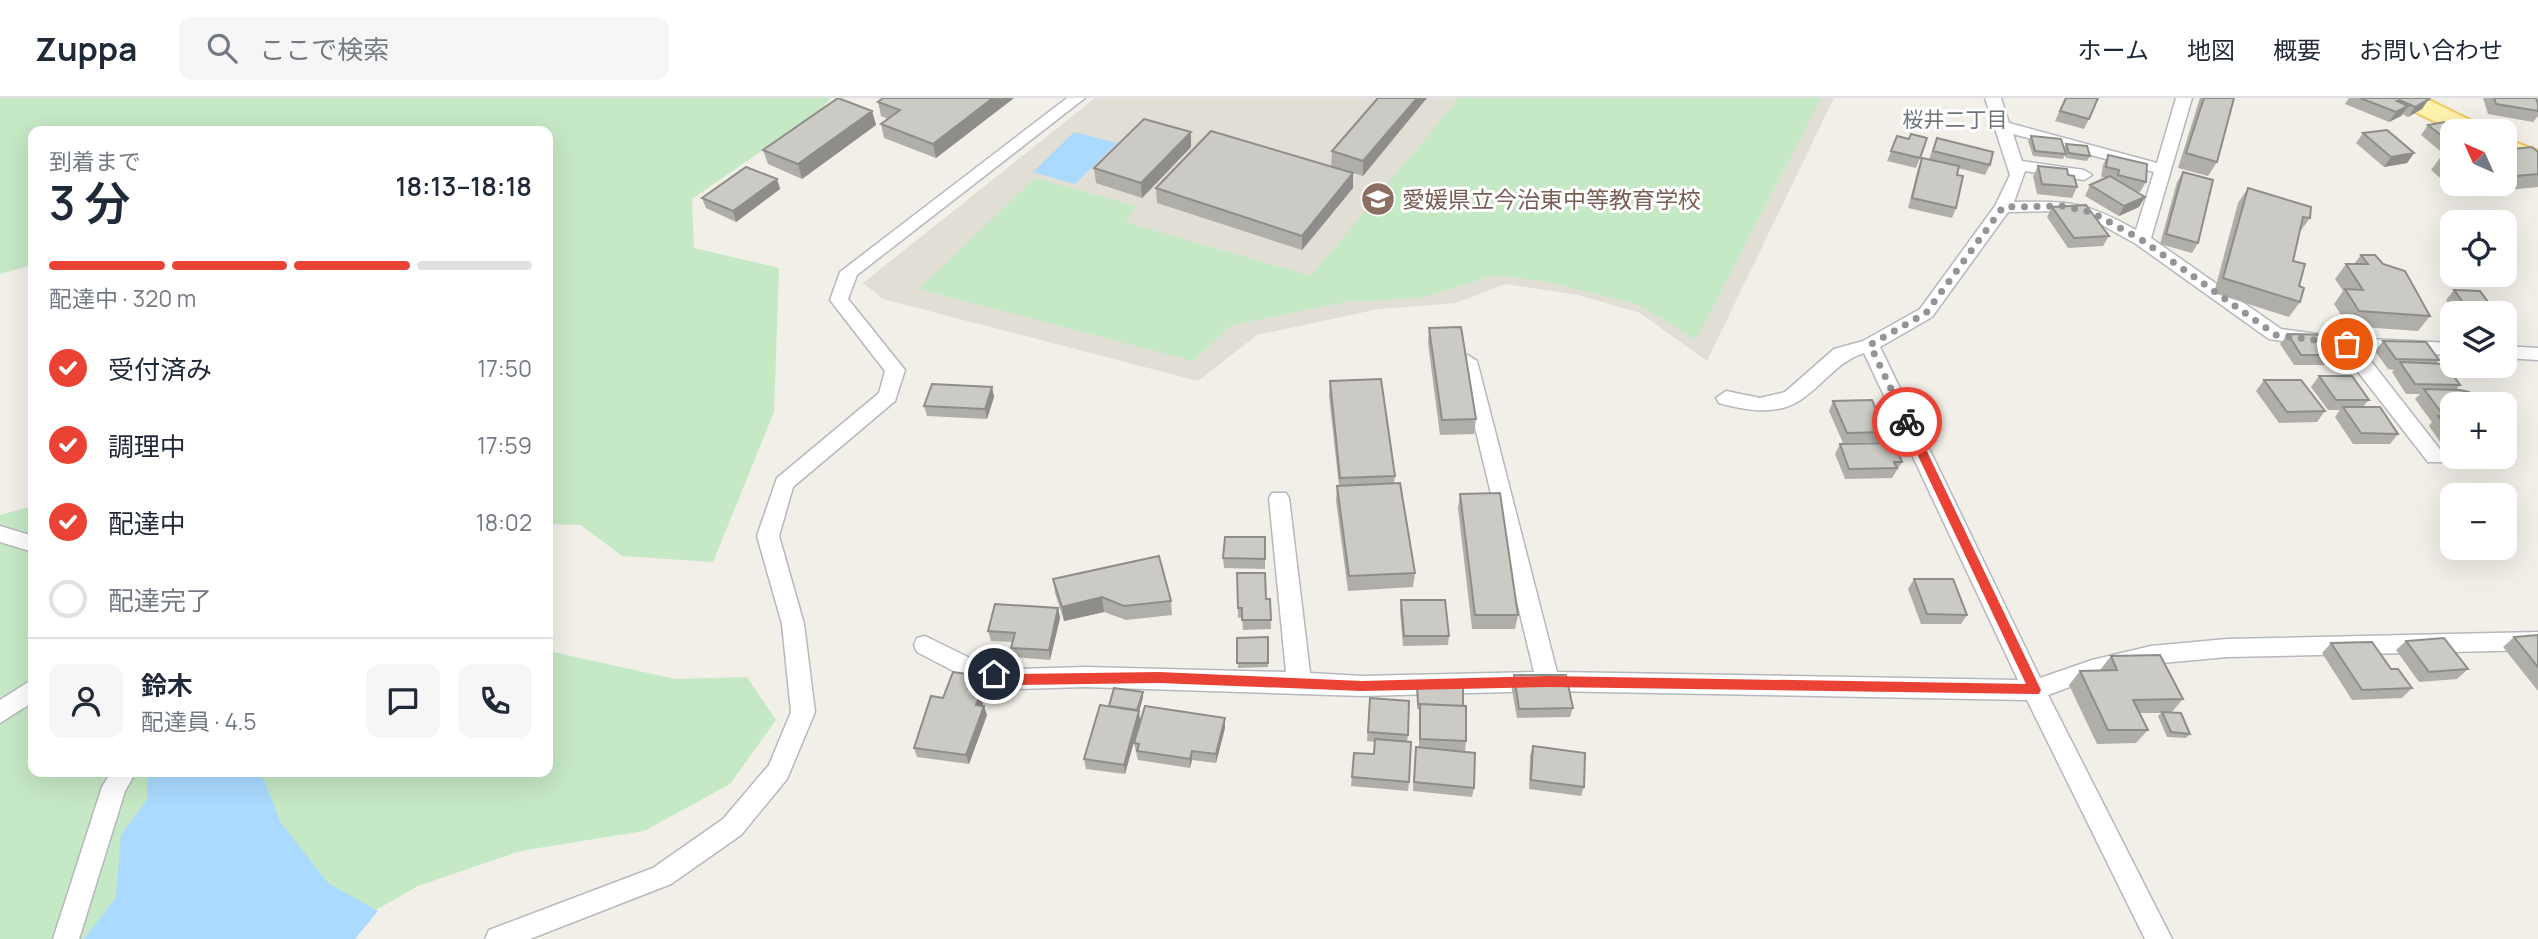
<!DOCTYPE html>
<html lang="ja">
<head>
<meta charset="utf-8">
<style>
	body { margin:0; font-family:Manrope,"Noto Sans JP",sans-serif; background:#f6f6f7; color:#1f2937; height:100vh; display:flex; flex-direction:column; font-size:26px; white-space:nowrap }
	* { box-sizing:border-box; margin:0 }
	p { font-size:23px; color:#747a83 }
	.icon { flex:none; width:38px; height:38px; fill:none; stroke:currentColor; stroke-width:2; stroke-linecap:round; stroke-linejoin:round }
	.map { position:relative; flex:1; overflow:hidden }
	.side { position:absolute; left:28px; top:28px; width:525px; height:651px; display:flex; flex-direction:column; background:#fff; border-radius:14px; box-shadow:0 7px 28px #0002 }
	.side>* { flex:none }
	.needle { width:46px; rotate:315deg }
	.tools { position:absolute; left:2440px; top:21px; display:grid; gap:14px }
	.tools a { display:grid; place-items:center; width:77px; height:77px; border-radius:14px; background:#fff; box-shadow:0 7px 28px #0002; font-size:35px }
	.pin { position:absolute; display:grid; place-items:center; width:60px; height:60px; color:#fff; margin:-30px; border:4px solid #fff; border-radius:50%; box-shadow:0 2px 7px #0007 }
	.courier { position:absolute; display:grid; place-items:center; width:70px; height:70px; margin:-35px; border:5px solid #ea4335; border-radius:50%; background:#fff; color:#222; box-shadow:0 2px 9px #0007 }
	.summary em { font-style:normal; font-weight:600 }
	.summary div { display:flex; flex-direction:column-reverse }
	.summary { display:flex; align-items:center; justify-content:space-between; height:119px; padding:0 21px }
	h1 { font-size:46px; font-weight:600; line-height:52px }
	.bar { display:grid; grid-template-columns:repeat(4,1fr); gap:10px 7px; align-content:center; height:84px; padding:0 21px }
	.bar i { height:9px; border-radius:5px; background:#e0e1e3 }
	.bar .on { background:#ea4335 }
	.bar p { grid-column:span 4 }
	.line { display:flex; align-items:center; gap:18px; padding:0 21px; border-top:2px solid #e0e1e3 }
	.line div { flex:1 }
	.round { display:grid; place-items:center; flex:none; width:74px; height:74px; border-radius:14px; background:#f6f6f7 }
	ol { padding:0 21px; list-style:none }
	li { display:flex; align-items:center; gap:21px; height:77px }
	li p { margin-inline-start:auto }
	li .icon { padding:7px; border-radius:50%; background:#ea4335; color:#fff; stroke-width:4 }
	li:last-child { color:#747a83 }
	li i { width:38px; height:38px; border:4px solid #e0e1e3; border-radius:50% }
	header { display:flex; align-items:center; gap:42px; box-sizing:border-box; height:98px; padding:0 35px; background:#fff; border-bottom:2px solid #e0e1e3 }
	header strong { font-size:33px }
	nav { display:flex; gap:38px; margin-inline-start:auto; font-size:24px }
	.search { width:490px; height:63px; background:#f6f6f7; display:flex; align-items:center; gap:18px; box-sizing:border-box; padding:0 24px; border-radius:14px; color:#747a83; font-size:26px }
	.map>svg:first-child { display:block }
	.education { fill:#e1ded6 }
	.green { fill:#c5e8c5 }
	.water { fill:#aadaff }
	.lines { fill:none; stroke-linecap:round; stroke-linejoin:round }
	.minor-casing { stroke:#b5b8bc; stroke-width:3 }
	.primary-casing { stroke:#f2c960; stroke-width:4 }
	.minor { fill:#fff; fill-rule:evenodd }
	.primary { fill:#fff2af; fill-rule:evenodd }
	.wall { fill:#afaea9 }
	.shaded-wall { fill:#8f8d8a }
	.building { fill:#cccac5; stroke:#8f8d8a; stroke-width:2 }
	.route { fill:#ea4335 }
	.done { stroke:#929495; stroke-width:7; stroke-dasharray:0 12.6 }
	.labels { text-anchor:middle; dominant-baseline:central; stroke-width:6; stroke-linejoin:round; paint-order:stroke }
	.far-neighbourhood-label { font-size:21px; fill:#70757a; stroke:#fff }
	.education-label { font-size:23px; fill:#785e54; stroke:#fff; text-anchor:start }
</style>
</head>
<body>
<header>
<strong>Zuppa</strong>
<div class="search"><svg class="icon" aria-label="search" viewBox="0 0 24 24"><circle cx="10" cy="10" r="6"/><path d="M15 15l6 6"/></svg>ここで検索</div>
<nav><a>ホーム</a><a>地図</a><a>概要</a><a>お問い合わせ</a></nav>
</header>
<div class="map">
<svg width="2538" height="841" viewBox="0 0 2538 841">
	<rect width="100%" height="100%" fill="#f1efe8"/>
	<!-- education -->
	<path class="education" d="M1095,0h739l-127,263 -67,-48 -62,-18 -73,-11 -49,19 -77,6 -122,26 -59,46 -315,-82 -20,-16z"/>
	<!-- green -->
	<path class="green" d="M0,0h831l-13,14 -126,87 2,49 85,20 -5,144 -61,150 -91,-6 -41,-31 -33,-1v-393h-515v134l-33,9z
		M1459,0h362l-125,242 -56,-35 -91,-23 -54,-7 -70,22 -79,5 -114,23 -39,36 -274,-72 116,-111 101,28 -11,16 186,54z
		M33,408v266h515v-121l127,28 72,-2 29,43 -46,64 -86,47 -124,20 -102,35 -93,53h-325v-424z"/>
	<!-- water -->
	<path class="water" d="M1074,34l43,11 -42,41 -42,-12z
		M148,674h108l8,8 17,43 47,60 50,28 -23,28h-271l32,-42 5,-62 26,-35z"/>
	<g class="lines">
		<!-- minor casing -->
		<g class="minor-casing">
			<path id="minor" d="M1067,0h18l-228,177 -9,24 57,71 -10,31 -102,86 -14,49 25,88 11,88 -28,67 -46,56 -70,49 -141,55h-45l4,-9 164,-62 70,-49 46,-54 22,-53 -9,-88 -25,-88 20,-58 102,-85 6,-22 -55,-71 10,-28z
				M1985,0h16l8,25 148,40 19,-65h16l-41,140 130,91 66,9 105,5v12l-89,-4 79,101 3,5 -3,5h-14l-87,-112 -72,-11 -133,-95 -50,-28 -25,-5 -53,1 -76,105 -52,30 160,331 52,-18 59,-14 76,-7 311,-7v18l-311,7 -76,7 -57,14 -46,17 124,244h-27l-118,-239 -479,-9 -186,5 -277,-9 -68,2 -54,-13 -46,-24 -3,-7 3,-7 8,-2 51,25 41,8 68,-2 201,5 -17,-174 3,-5h14l3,5 21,175 52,3 172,-4 -75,-311 9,-6 9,6 80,311 461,8 -154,-327c-28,9 -41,33 -65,48 -24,15 -55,9 -80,2l-3,-5 10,-7 34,7 25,-6 49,-43 29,-8 57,-32 75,-103 15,-31zM2013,36l141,38 -18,58c-50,-28 -65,-29 -122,-28l11,-31 59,9 8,-5 -8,-5 -62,-9z
				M2504,248l34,2v12l-34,-2z
				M0,428l33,10v16l-33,-10z
				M33,581v23l-33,21v-23z
				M111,674h25l-11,19 -46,148h-26l49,-152z"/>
		</g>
		<!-- primary casing -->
		<g class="primary-casing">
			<path id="primary" d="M2394,0h31l57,28 4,5h-32l-57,-28z
				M2504,40l34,13v18l-34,-13z"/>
		</g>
		<!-- minor -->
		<use href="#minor" class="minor"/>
		<!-- primary -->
		<use href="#primary" class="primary"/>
	</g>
	<!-- wall -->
	<path class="wall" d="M1014,0l-78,60 -52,-20 -3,-14 7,-5 -7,-3 -3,-14z
		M1378,0l-15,78 -32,-10 1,-15z
		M2065,0l24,21 -5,10 -29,-8z
		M2200,0h34l-17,64 -9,14 -30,-8z
		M2349,0h77l-4,11 -14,8 -6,-3 -1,2 -12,6 -44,-18z
		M2483,0h53l2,6v12l-5,6 -45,-8z
		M872,13l4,14 -74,54 -34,-15 -5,-14z
		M2428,27l24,6v53h52v-34l34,2v35l-78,8 -29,-25 11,-15h3l-24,-20z
		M2363,35l51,20 -7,10 -23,4 -28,-24z
		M1897,38l23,22 -4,10 -29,-7z
		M2031,38l33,12 2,-4 24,12 -3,5 -21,-3 -1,-3 -2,4 -30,-3 -5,-15z
		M1937,40l53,27 -5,10 -27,-7 -1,7 -1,33 -4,10 -44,-10 10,-40 4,-10 7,1z
		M1191,49l-49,51 -46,-15 -2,-15z
		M2108,57l38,27 -6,10 -4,-1 9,6 -6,10 -20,9 -34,-20 5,-11 16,-7 -5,-1 2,-12z
		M2038,68l30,9 9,12 -5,11 -35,-4 -4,-18z
		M2183,74l15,71 -6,10 -32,-9 17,-62z
		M777,81l3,10 -44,33 -30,-14 -4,-10z
		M1156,90h197l-51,62 -145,-47z
		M2248,90l62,30 -11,15 -6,28 6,25 1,16 -11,15 -75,-24 24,-90z
		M2052,109l57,29 -6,10 -35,2 -21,-31z
		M2361,157l22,9 47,52 -12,15 -70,-5 -14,-22 9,-13 -8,-12 11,-15h8z
		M2454,192l42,23h-41l-9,-13z
		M1429,230l47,91 -2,15 -34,1 -12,-92z
		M2288,236l60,21 -8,10h-46l-14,-21z
		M2383,243l56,19 -2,3 23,22 -4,5 -4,14v51h-3l-20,-29 3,-4 -17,-23 5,-5h-14l-14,-22 2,-2 -6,-1 -13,-18z
		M2319,278l50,24 -6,7 35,27 -8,10h-37l-18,-27 5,-7h-12l-17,-23z
		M2264,282l61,31 -8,11 -38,1 -23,-32z
		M1330,283l65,95 -1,7 21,90 -2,14 -65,4 -12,-90 1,-15h2l-10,-90z
		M992,289l2,10 -7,22 -60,-3 -3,-10z
		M1833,303l53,31 -5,10 -38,1 -14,-32z
		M1840,346l62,18 -10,16 -47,1 -10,-25z
		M1460,396l58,121 -3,14h-43l-14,-121z
		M1265,439v32l-41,-1 -1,-10z
		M1237,475l29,26h4l1,30 -28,1 -1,-13 -4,1z
		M1053,481l118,22 1,14 -46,5 -22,-8 -40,9 -9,-28z
		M1914,481l53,36 -6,9h-40l-13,-35z
		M1401,502l48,36 -1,9 -45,1 -3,-36z
		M1058,510l2,10 -10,42 -37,-3 -2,-9 1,-6 -21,-1 -3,-10z
		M2538,537v56l-35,-44 11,-10z
		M1268,539v30l-30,1 -1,-30z
		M2406,543l62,28 -11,10 -38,3 -23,-32z
		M2331,545l60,26 21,19 -10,10 -50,2 -30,-47z
		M2111,558l72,43 -11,13 18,22 -4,4 -19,-1 -9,-21 3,-3h-21l8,17 -12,13 -39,1 -28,-59 11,-14 20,-1z
		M1514,577l59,33 -3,9 -53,1 -6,-33z
		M987,579l2,9 -7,19 5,10 -18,49 -52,-7 -3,-9 29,-50z
		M1417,588l49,55 -1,10 -23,-1 32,38 -2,9 -59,-6 2,-35 1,-9h3v-38h-2z
		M1143,594v5l-4,15 1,8 -15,54 -39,-5 -2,-10 25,-53z
		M1369,609l39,28 -1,6 2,41 -1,9 -57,-5 3,-33 20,1 1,-12 -8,-1z
		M1225,630l-9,35 -24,-3 -2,8 -52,-8 -4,-17z
		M1533,648l51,41 -3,9 -52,-7 1,-34z"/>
	<!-- shaded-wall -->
	<path class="shaded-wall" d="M993,0h21l-78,60 -3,-14z
		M1417,0h10l-64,78v-15z
		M2429,1l-7,10 -14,8 7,-10z
		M2408,8l-7,10 -12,6 7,-10z
		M872,13l4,14 -74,54 -4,-15z
		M1191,34v15l-49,51 -1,-15z
		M2414,55l-7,10 -23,4 7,-10z
		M1353,75v15l-51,62v-14z
		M777,81l3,10 -44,33 -3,-11z
		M2145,99l-6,10 -20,9 5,-10z
		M992,289l2,10 -7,22 -2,-10z
		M1102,499l2,15 -40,9 -2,-14z
		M1058,510l2,10 -10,42 -1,-10z
		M987,579l2,9 -10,28 -3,-9z
		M1143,594v5l-4,15 1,8 -15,54 -1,-9z
		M984,608l3,9 -18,49 -3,-9z
		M1225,620v10l-9,35v-9z
		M1192,653v9l-2,8v-9z"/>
	<!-- building -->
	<path class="building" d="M838,0l34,13 -74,53 -35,-14z
		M883,0h110l-60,46 -52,-20 19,-14 -22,-8z
		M1378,0h39l-54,63 -31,-10z
		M2066,0h32l-9,21 -29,-8z
		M2204,0h30l-17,64 -31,-9z
		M2360,0h66l3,1 -14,8 -15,-7 -3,1 11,5 -12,6z
		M2494,0h42l2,6v7l-42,-7z
		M1144,21l47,13 -50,51 -47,-15z
		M2444,24l12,9h-4v13l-24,-19z
		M2387,32l27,23 -23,4 -28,-24z
		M1211,33l142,42 -51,63 -146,-48z
		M1911,36l16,4 -7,20 -29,-7 6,-15 12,3z
		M2031,38l30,3 5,15 -31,-3z
		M1937,40l56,14 -3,13 -57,-14z
		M2066,46l21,2 3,10 -21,-3z
		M2532,49l6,5v22l-34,3v-27z
		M2452,56v10l-10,-9z
		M2108,57l39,9 -1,18 -28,-7 1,-5 -13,-3z
		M1922,60l37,8 -2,9 6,1 -7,32 -44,-10z
		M2038,68l29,3 1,6 6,1 3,11 -35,-3z
		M746,69l31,12 -44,32 -31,-13z
		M2183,74l30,8 -15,63 -32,-9z
		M2110,78l35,21 -21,9 -34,-21z
		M2248,90l63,19 -1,11 -7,-1 -10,44 12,3 -6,22 5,2 -4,14 -77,-24z
		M2086,107l23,31 -35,2 -22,-31z
		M2361,157h14l8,9 22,7 25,45 -71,-5 -14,-22 18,1 -17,-26h22z
		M2454,192l26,1 16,22h-25z
		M1461,229l15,92 -34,1 -13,-92z
		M2288,236l46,1 14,20h-47z
		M2383,243l43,1 13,18 -43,-1z
		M2400,264l45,2 15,21 -45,-1z
		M2319,278h33l17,24h-33z
		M1381,281l14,97 -55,2 -10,-97z
		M2264,282h37l24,31 -38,1z
		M932,286l60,3 -7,22 -61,-3z
		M2424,291l36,1 9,2 10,12h-27v8h-11z
		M1872,302l14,32 -39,1 -14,-32z
		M2343,309h37l18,27 -37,-1z
		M2438,318h14v19z
		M1894,345l8,19h-8l3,6 -48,1 -9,-25z
		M1400,385l15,90 -66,3 -12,-90z
		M1500,395l18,122h-43l-15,-121z
		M1225,439h40v22l-42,-1z
		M1159,458l12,45 -47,5 -22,-9 -40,10 -9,-28z
		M1237,475h28l1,26h4l1,21h-29v-12h-4z
		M1914,481h39l14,36 -40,-1z
		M1401,502h44l4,36h-45z
		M995,506l63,4 -9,42 -38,-2 4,-15 -27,-2z
		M2538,537v32l-24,-30z
		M1268,539v26h-31v-25z
		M2444,540l24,31 -39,3 -23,-31z
		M2372,544l19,27h7l14,19 -50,2 -31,-47z
		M2160,557l23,44 -50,1 15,30h-40l-28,-59 37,-1 -6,-14z
		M953,574l34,5 -11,28 8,1 -18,49 -52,-7 17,-52 12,2z
		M1514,577h52l7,33 -54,1z
		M1417,588l46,2v18l-45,-2z
		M1114,590l29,4 -6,18 -28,-4z
		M1370,600l39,3 -1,34 -40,-3z
		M1420,606l46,2v35l-46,-2z
		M1100,607l39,6 -15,54 -40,-6z
		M1145,608l80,12 -9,36 -24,-3 -2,8 -53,-8 2,-7 -5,-1z
		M2162,614l19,1 9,21 -19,-2z
		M1375,641l36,3 -2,40 -57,-5 2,-24 20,1z
		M1533,648l52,7 -1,34 -53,-7z
		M1416,649l59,6 -1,35 -60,-6z"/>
	<!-- route -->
	<path class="route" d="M1907,321l6,3 128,268 -2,4 -491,-7 -186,4 -203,-8 -142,2 -27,-7 -2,-4 6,-5 23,5 142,-2 203,9 186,-5 478,8 -124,-262z"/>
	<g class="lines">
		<!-- done -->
		<path class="done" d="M1907,324l-37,-77 56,-32 77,-106 59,-1 29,6 51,28 134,95 71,9"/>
	</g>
	<!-- icons -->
	<defs>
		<g id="school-disc" transform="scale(1.75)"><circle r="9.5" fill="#8d6e63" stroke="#fff"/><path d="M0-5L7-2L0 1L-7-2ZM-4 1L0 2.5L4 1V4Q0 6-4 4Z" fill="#fff"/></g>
	</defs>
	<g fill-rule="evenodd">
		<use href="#school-disc" x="1378" y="101"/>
	</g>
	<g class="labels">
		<!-- far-neighbourhood labels -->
		<g class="far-neighbourhood-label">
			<text x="1955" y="21">桜井二丁目</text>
		</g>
		<!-- education labels -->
		<g class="education-label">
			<text x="1402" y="101">愛媛県立今治東中等教育学校</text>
		</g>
	</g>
</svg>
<div class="tools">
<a><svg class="needle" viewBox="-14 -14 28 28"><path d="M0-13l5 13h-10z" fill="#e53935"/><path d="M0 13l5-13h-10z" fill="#747a83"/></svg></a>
<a><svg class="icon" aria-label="locate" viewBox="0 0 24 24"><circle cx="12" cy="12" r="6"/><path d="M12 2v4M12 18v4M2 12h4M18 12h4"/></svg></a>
<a><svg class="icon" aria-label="layers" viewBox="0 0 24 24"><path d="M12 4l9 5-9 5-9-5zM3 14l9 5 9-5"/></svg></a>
<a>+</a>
<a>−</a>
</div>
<div class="pin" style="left:2347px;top:246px;background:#ea580c"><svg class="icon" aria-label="bag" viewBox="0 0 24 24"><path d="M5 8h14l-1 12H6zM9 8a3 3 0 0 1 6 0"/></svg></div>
<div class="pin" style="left:994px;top:576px;background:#1f2937"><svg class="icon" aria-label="home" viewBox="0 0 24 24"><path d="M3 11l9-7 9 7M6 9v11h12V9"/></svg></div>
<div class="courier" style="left:1907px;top:324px"><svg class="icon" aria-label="bike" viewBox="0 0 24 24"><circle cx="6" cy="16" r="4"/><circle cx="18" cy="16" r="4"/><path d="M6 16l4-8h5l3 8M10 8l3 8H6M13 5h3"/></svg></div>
<section class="side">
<div class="summary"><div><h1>3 分</h1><p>到着まで</p></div><em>18:13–18:18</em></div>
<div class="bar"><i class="on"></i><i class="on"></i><i class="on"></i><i></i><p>配達中 · 320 m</p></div>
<ol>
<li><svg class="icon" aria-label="check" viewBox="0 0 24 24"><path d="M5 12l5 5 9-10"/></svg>受付済み<p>17:50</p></li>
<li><svg class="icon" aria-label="check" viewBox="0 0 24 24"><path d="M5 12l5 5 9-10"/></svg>調理中<p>17:59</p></li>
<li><svg class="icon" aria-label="check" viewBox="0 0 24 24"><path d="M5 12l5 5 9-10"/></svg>配達中<p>18:02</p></li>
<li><i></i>配達完了</li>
</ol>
<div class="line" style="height:126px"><a class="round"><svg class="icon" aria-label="person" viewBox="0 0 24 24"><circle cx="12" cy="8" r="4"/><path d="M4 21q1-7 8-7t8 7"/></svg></a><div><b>鈴木</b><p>配達員 · 4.5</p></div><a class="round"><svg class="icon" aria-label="chat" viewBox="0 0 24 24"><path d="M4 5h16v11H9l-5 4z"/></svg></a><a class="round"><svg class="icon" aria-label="phone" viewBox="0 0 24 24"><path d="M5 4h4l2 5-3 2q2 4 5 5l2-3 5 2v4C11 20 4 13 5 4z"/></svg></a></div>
</section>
</div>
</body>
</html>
